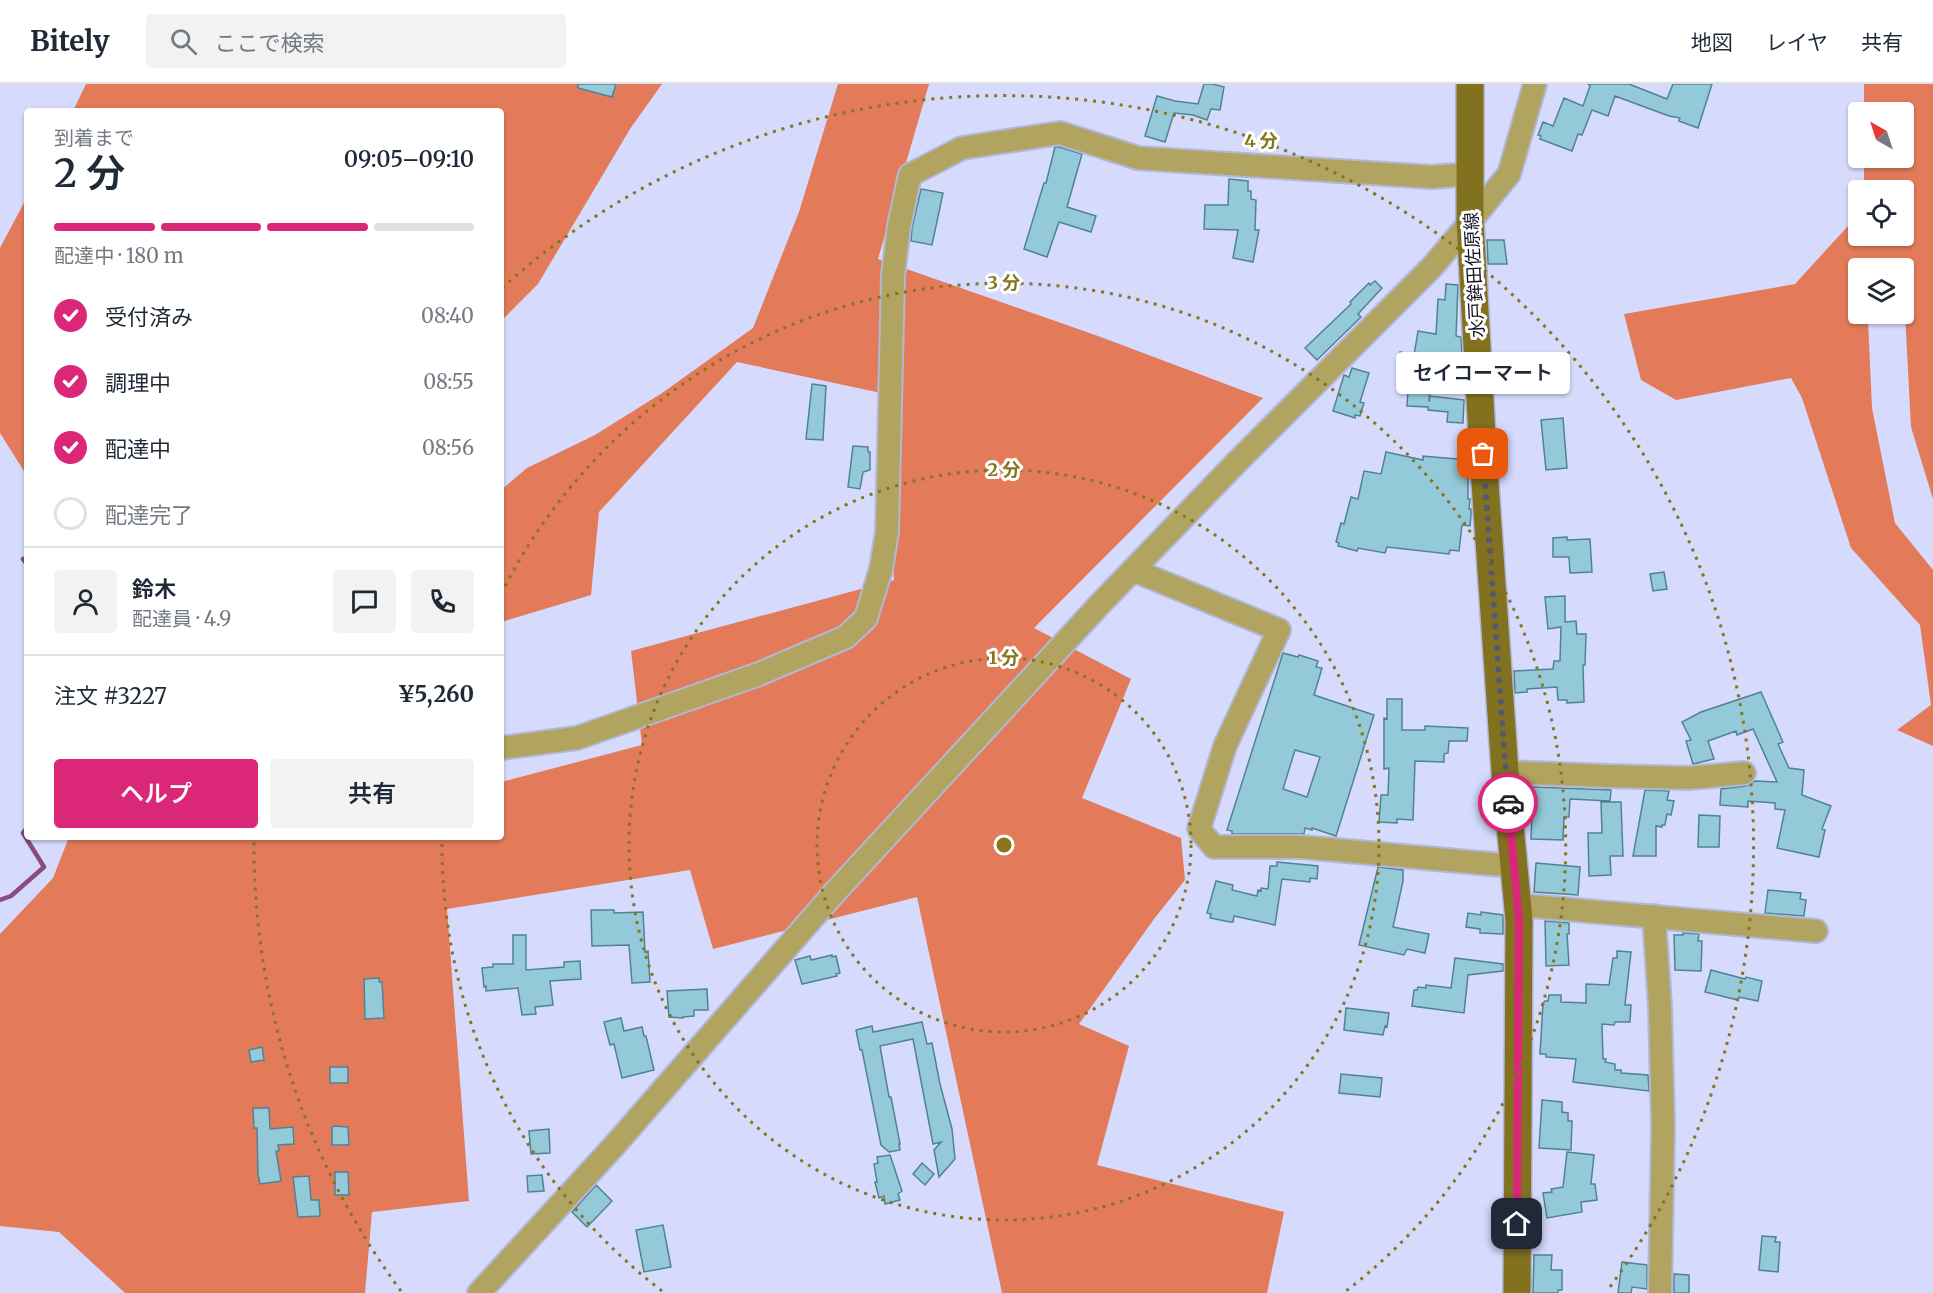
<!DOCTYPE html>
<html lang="ja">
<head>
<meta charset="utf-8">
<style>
	body { margin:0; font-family:Merriweather,"Noto Sans JP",serif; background:#f2f2f3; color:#1f2937; height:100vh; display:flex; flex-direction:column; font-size:22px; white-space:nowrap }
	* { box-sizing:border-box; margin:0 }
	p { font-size:20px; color:#747a83 }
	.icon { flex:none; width:33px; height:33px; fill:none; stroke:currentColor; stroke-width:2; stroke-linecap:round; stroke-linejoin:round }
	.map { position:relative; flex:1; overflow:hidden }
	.side { position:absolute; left:24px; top:24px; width:480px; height:732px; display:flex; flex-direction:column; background:#fff; border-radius:6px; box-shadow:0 2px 4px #0004 }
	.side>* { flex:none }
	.needle { width:39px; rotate:321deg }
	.buttons { position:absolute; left:1848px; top:18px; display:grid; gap:12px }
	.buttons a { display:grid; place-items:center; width:66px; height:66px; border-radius:6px; background:#fff; box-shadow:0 2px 4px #0004; font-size:30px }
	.pin { position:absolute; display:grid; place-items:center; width:51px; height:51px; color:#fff; margin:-26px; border-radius:12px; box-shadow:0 3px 9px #0006 }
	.courier { position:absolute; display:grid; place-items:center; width:60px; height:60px; margin:-30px; border:4px solid #db2777; border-radius:50%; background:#fff; color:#222; box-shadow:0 2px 8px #0007 }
	.bubble { position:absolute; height:42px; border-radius:6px; background:#fff; box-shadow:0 2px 4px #0004; font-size:20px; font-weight:600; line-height:42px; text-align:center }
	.overview em { font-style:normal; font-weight:600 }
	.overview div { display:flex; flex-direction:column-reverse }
	.overview { display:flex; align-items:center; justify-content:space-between; height:102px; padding:0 30px }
	h1 { font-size:39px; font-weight:600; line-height:45px }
	.bar { display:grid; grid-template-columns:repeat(4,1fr); gap:9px 6px; align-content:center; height:72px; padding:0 30px }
	.bar i { height:8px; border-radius:4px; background:#e0e1e3 }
	.bar .active { background:#db2777 }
	.bar p { grid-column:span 4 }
	.line { display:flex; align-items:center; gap:15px; padding:0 30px; border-top:2px solid #e0e1e3 }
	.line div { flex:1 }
	.round { display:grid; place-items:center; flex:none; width:63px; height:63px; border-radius:6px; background:#f2f2f3 }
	ol { padding:0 30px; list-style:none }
	li { display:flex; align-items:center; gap:18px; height:66px }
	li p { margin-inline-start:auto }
	li .icon { padding:6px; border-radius:50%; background:#db2777; color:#fff; stroke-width:4 }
	li:last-child { color:#747a83 }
	li i { width:33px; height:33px; border:3px solid #e0e1e3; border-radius:50% }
	.button { display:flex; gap:12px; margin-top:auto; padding:12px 30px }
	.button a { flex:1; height:69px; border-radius:6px; background:#db2777; color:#fff; font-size:24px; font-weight:600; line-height:69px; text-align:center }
	.button a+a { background:#f2f2f3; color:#1f2937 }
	header { display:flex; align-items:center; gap:36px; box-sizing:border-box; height:84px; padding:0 30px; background:#fff; border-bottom:2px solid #e0e1e3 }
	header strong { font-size:28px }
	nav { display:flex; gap:33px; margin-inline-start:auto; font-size:21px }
	.search { width:420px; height:54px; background:#f2f2f3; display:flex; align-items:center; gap:15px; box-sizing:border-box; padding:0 21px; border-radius:6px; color:#747a83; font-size:22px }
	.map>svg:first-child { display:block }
	.forest { fill:#e37b5a }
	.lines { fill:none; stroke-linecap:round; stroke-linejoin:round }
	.stream { stroke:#8a4c7e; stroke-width:4.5 }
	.building { fill:#94c9d9; stroke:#508392; stroke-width:1.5; fill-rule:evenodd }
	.minor-casing { stroke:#b2b7d6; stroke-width:26 }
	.major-casing { stroke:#b2b7d6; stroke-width:30 }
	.minor { stroke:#b1a461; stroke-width:22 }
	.major { stroke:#827220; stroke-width:27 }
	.done { stroke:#55586e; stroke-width:6; stroke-dasharray:0 10.8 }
	.route { stroke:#db2777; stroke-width:8 }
	.ring { fill:none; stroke:#867619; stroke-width:3; stroke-dasharray:3 6 }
	.labels { text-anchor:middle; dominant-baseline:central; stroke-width:6; stroke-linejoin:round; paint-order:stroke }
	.street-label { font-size:18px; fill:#101220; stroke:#fff }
	.centre { fill:#867619; stroke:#fff; stroke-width:3 }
	.ring-label { font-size:18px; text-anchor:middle; font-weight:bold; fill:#867619; stroke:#fff; stroke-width:6; stroke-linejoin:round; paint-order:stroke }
</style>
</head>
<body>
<header>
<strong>Bitely</strong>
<div class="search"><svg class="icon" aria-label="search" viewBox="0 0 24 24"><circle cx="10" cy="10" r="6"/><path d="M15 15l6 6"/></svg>ここで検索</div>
<nav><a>地図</a><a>レイヤ</a><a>共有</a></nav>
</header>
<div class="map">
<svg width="1933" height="1209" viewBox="0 0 1933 1209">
	<rect width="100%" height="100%" fill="#d6dbfe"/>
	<!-- forest -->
	<path class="forest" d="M86,0h576l-32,45 -92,155 -37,37v-210h-428z
		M838,0h91l-51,175 220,77 165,62 -229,230 97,51 -49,119 99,40 4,42 -31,39 -75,105 50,22 -32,119 187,47 -17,81h-265l-85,-396 -204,52 -23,-79 -243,39 22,292 -97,11 -7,81h-240l-66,-61 -59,-6v-292l53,-56 16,-41h432v-55l141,-37 -11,-94 263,-71 -13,-187 -144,-31 -138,150 -8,83 -90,27v-132l26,-22 68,-33 67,-42 91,-65 46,-116z
		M1864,0h69v415l-22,-72 -6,-113 3,-31 -4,-2v-13h-46v46h14l-4,6 4,88 23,115 38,47v176l-36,-16 34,-25 -11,-80 -69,-77 -49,-150 -11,-20 -115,22 -35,-20 -17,-66 171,-30 63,-69v21h46v-46h-40v-32h40v-46h-40z
		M27,113v279l-27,-43v-185z"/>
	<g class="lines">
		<!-- stream -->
		<path class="stream" d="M23,475l4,5
			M0,816l11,-4 33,-29 -21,-34 4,-5"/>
	</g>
	<!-- building -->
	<path class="building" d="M578,0h38l-4,13 -34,-9z
		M1204,0h9l11,3 -4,23 -9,-1 -4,11 -14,-5 -19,-2 -9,29 -20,-6 12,-40 18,5 23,3z
		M1588,0h41l38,15 6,-15h39l-14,44 -19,-7 1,-3 -11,-2 -54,-20 -7,20 -16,-6 -10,25 -4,-1 -6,17 -32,-12 1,-3 -3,-1 5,-13 10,4 11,-28 19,8 7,-20z
		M1055,63h4l23,7 -15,53 29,9 -5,16 -32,-10 -12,35 -23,-8 20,-66h2z
		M1229,95l19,2v10h3v8l5,1 -1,30h4l-6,32 -20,-4 5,-28 -34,-1 1,-24h23z
		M921,105l22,4 -11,52 -21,-4 1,-13z
		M1487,156h17l3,24h-19z
		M1375,197l7,7 -24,26 3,3 -44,43 -12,-12 46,-44 -1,-2 19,-19 1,2z
		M1446,200l12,1 -2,51 5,1 2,35h-6l-1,3 -25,-4 -2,31 1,-6 34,4 -1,23 -16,-1 1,-10 -20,-2v-3l-21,-1 2,-31 -11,-4v-3h-1l3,-16 14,3 4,-24 18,3 2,-35 7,1z
		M1352,284l17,5 -9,29 4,1 -4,13 -5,-1v3l-22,-7 11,-36 5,2z
		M812,300l14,2 -3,54 -17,-1z
		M1563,334l4,50 -21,2 -5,-50z
		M853,362l15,1v5h2v18l-7,2 -3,17 -12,-2z
		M1386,368l37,8v-4l45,4v39h2l-1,10h2v6l-1,11 -8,-1 -3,26 -9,-1 -1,4 -62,-7 -2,6 -27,-5 -1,3 -19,-5 1,-3 -3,-1 5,-19 3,1 7,-27 7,2 6,-28 17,3z
		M1567,453v3l23,-1 2,33 -22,1 -1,-16h-16v-19z
		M1664,488l3,17 -14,2 -3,-17z
		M1565,512v26l11,-1 1,13h9l-1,31h-2l1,37 -17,1v-3h-9l-1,-13 -30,2v3l-12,1 -1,-22 39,-2 1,-8h6l1,-34 -13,2 -3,-32z
		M1283,569l15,4 1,-2 19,6 -2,6 6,1 -8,27 60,20 -38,121 -24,-8v2l-7,-2 -1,6h-72v-3l-5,-1zM1295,666l25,7 -13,40 -24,-8z
		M1761,608l22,50 -5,2 11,24 15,2 -2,25 29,11 -9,23 3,1 -6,27 -42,-9 8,-38 -10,-1v-6l-27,-2v6l-28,-2 1,-16 25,-3 9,-5 22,1 -24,-53 -16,6 -1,-4 -28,10 6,18 -21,5 -7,-23 5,-1 -9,-18 19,-10z
		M1387,615h15v31h23v-4l43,2 -1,13h-18l-1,12 -4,1v8l-29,-1 -2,59 -16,-1v4l-18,-1 2,-27h7l1,-27 -5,1v-51l3,1z
		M1533,703l78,3 -1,11 -40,-2 -1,18h-5l-1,23 -32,-1z
		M1645,706l24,1 -2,9 7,1 -3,14 -4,-1 -2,11h-3v2l-6,-1v30h-23z
		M1601,718h20l2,54h-13l1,19 -22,1 -1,-43h14z
		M1699,731l21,1 -1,31h-21z
		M1277,778l41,4 -1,13 -7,-1v4l-28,-3 -7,46 -41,-9 -1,6h-3l-20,-4 1,-4 -4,-1 9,-32 17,4 -1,5 25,6 1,-6 3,1v-3l7,1 2,-23h7z
		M1536,779l44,4 -2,28 -44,-3z
		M1378,783l25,3v11l-10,46 36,7 -4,19 -18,-4 -3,6 -45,-10z
		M1768,806l33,3 -1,6 6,1 -2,16 -39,-3z
		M591,826h23v3l29,-1 2,40 3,-1 2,31 -18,1 -3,-38 -37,1z
		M1481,828l22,3v19l-23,-1v-4l-14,-2 2,-14 13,2z
		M1545,837l24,2v11h-2l2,31 -23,1z
		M1683,849l16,1 -1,7h4l-1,30 -26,-1 -1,-35h9z
		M513,851h13v35l38,-3v-5l16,-1 1,18 -31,2 3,24 -18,2 1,7 -14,1 -4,-27 -32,3v-5l-2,1 -2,-19 11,-1v-3h20z
		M1617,867l14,1 -6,53h6l-1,17h-15l-1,3 -12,-1 1,35h3l-1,3 10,2v6h6v3l27,2 1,16 -76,-9 3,-23 -30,-2v-3h-6l3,-51 2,-2h3l1,-6h12v7l25,1v-19l23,1 4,-27h4z
		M832,871v2l4,-1 4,17 -4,1 1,2 -35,8 -7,-24 15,-4 1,4z
		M1455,874l48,6v7l-35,4 -4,38 -52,-7 2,-16h3l1,-3 8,1v-3l25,3z
		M1711,886l34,9 1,-2 16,4 -4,20 -19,-4 -1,3 -33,-8z
		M379,894v4h3l2,36 -19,1 -1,-40z
		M707,905l1,21h-14v6l-11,1v1l-14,-1 -2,-26z
		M1346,924l43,5 -2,14 -2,-1 -2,9 -39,-5z
		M621,934l3,13 18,-4 2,9h2l8,34 -32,8 -8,-34 -4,1 -6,-23z
		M922,938l5,22 5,-1 8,41 12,45 3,30 -16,18 -5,-27 7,-8 -8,2 -20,-105 -33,7 9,51h2l9,47h-1l1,6 -11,2 -8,-7 -19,-95h-2l-4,-20 16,-4 1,6z
		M262,963l2,13 -13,2 -2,-12z
		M330,983h18v16h-18z
		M1341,990l41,4 -2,19 -41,-4z
		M1542,1016l20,2v10l6,1v8h4l-1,29 -32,-2z
		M253,1024h16l1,21 23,-2 1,17 -16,1 1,6h-3l5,30 -21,3 -2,-10 -1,-46h-3z
		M333,1042l15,1 1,18h-17v-17z
		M549,1045l1,24 -19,1 -2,-23z
		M1567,1068l27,3 -3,29h4l2,16 -16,2 1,10 -35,6 -4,-25 9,-1 -1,-3 12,-2z
		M890,1071l12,36 -4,3 2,6 -15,4 -1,-8 -5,2 -4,-16h2l-3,-18 4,-1 -1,-6z
		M922,1079l12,11 -9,11 -12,-11z
		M335,1088h13l1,23h-14z
		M542,1091l2,16 -16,1 -1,-16z
		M309,1092l2,24h8l1,16 -22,1 -5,-40z
		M596,1101l16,16 -25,26 -15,-15z
		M663,1141l8,42 -27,5 -8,-42z
		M1762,1152l14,1 -1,5h5l-2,30 -19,-2z
		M1534,1171h18l-1,15h11v20h-4v3h-25z
		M1622,1178l25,3v24l-15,-2 -1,6h-13z
		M1674,1190l15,1v18h-15z"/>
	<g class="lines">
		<!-- minor casing -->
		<g class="minor-casing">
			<path id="minor" d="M1133,486l146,60 -54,116 -26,83 15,18h88l212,19
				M501,664l76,-10 182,-64 87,-37 20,-19 15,-49 6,-37 6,-256 6,-50 11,-51 52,-27 98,-15 78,25 294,19 39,-3
				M1505,688l102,4 82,2 55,-5
				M1518,821l298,26
				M1654,832l6,90 3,119 -3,168
				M479,1209l135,-147 222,-255 265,-288 134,-139 197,-197 38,-45 39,-48 26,-90"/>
		</g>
		<!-- major casing -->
		<g class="major-casing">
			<path id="major" d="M1470,0v138l13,232 22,318 14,148 -2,373"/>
		</g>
		<!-- minor -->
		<use href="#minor" class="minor"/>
		<!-- major -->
		<use href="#major" class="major"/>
	</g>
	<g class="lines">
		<!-- done -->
		<path class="done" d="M1483,370l25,349"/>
		<!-- route -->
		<path class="route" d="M1508,719l11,117 -2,304"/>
	</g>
	<!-- distance rings -->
	<g class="ring">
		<circle cx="1004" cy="761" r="187"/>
		<circle cx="1004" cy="761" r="375"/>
		<path d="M662 1207A562 562 0 0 1 442 756M501 510A562 562 0 1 1 1346 1207"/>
		<path d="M401 1207A750 750 0 0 1 254 754M502 204A750 750 0 0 1 1607 1207"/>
	</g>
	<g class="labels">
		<!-- street labels -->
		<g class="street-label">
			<text transform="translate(1474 191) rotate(-93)">水戸鉾田佐原線</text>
		</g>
	</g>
	<circle cx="1004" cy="761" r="9" class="centre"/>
	<g class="ring-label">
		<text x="1261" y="63">4 分</text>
		<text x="1004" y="205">3 分</text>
		<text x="1004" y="392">2 分</text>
		<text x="1004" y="580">1 分</text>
	</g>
</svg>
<div class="buttons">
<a><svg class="needle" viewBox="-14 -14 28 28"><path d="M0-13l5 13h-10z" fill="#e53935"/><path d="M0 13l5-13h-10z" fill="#747a83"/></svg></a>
<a><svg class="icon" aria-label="locate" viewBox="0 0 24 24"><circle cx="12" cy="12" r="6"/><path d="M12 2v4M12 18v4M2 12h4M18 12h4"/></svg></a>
<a><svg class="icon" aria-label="layers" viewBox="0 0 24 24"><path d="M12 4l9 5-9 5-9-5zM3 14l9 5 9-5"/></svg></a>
</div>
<div class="pin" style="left:1483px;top:370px;background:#ea580c"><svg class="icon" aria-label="bag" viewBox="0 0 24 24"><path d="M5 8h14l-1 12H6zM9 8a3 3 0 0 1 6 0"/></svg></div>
<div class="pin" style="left:1517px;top:1140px;background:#1f2937"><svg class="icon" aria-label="home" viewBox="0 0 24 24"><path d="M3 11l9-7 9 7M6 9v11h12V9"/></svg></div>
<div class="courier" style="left:1508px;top:719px"><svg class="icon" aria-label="car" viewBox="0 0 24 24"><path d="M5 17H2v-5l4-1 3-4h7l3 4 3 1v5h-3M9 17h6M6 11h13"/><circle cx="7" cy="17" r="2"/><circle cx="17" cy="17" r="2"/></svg></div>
<div class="bubble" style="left:1396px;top:268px;width:174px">セイコーマート</div>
<section class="side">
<div class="overview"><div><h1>2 分</h1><p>到着まで</p></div><em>09:05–09:10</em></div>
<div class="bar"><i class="active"></i><i class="active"></i><i class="active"></i><i></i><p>配達中 · 180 m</p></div>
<ol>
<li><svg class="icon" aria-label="check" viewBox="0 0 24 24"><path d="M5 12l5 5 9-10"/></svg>受付済み<p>08:40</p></li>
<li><svg class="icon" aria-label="check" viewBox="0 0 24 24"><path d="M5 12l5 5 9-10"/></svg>調理中<p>08:55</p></li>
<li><svg class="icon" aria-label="check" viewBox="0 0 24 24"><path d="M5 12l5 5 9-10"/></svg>配達中<p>08:56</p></li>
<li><i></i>配達完了</li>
</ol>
<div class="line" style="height:108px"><a class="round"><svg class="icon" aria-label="person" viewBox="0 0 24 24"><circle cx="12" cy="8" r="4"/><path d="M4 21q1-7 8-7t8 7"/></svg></a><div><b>鈴木</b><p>配達員 · 4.9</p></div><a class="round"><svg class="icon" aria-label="chat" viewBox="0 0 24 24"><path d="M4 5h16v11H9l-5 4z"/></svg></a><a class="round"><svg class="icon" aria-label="phone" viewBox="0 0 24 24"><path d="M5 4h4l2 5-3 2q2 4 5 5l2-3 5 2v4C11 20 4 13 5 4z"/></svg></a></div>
<div class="line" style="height:78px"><div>注文 #3227</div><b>¥5,260</b></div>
<div class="button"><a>ヘルプ</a><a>共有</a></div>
</section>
</div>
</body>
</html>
